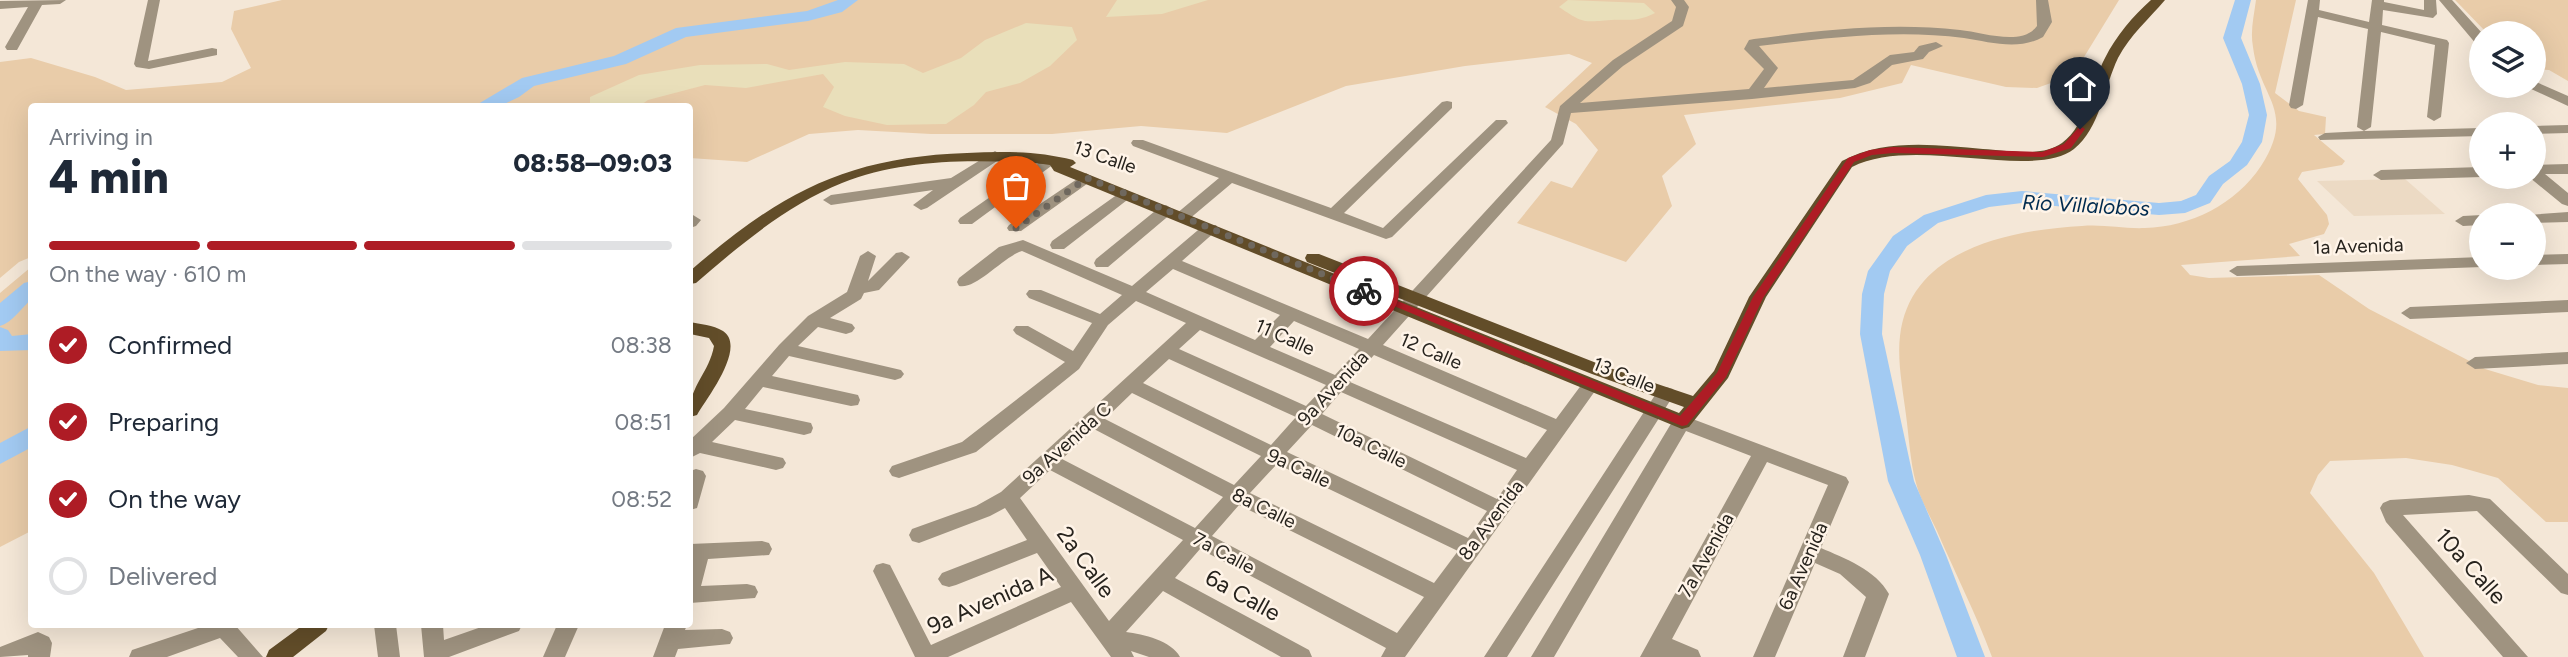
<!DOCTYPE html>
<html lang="en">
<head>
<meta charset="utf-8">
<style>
	body { margin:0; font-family:Figtree,sans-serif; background:#f6f6f7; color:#1f2937; height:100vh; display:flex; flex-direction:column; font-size:26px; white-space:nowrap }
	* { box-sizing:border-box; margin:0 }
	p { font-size:23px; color:#747a83 }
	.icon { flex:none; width:38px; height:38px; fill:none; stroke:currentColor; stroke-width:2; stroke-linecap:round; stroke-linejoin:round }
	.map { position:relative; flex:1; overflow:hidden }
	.sheet { position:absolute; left:28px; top:103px; width:665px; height:525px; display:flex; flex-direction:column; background:#fff; border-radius:7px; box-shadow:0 7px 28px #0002 }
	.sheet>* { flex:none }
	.buttons { position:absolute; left:2469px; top:21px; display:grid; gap:14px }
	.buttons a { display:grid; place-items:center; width:77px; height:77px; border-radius:50%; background:#fff; box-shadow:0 7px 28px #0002; font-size:35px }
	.pin { position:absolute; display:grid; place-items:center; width:60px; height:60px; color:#fff; margin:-72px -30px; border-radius:50% 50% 50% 0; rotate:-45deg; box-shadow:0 0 7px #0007 }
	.pin .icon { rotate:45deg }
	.courier { position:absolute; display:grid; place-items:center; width:70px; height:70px; margin:-35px; border:5px solid #ae1c25; border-radius:50%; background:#fff; color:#222; box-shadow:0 2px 9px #0007 }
	.headline em { font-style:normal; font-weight:800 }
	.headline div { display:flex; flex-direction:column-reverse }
	.headline { display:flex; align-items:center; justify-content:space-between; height:119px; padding:0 21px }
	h1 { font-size:46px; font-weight:800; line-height:52px }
	.bar { display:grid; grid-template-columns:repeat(4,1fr); gap:10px 7px; align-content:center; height:84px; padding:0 21px }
	.bar i { height:9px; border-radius:5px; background:#e0e1e3 }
	.bar .active { background:#ae1c25 }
	.bar p { grid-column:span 4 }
	ol { padding:0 21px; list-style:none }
	li { display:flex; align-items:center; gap:21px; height:77px }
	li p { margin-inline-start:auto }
	li .icon { padding:7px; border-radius:50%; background:#ae1c25; color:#fff; stroke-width:4 }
	li:last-child { color:#747a83 }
	li i { width:38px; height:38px; border:4px solid #e0e1e3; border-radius:50% }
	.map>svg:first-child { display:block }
	.built { fill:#ecdac4 }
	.green { fill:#e9cca9 }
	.sand { fill:#e9dfba }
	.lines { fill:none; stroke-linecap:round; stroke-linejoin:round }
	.river { fill:#a2caf2; fill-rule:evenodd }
	.minor { fill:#9f9380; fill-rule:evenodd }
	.major { fill:#624d29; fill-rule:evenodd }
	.route { fill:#ae1c25 }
	.done { stroke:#6f685e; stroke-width:7; stroke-dasharray:0 12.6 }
	.labels { text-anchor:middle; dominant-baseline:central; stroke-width:5; stroke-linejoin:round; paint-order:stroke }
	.street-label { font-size:19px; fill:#27231d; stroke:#fff4e8 }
	.water-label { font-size:21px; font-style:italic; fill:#002b4f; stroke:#fff4e8 }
	.near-street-label { font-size:23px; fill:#27231d; stroke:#fff4e8 }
</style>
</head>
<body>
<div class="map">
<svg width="2568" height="657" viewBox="0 0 2568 657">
	<rect width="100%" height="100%" fill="#f4e7d7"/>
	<!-- built -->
	<path class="built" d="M2405,179l40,35 -91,2 -37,-35z"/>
	<!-- green -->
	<path class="green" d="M282,0h1837l-46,75 -36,13 -31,-1 -95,-22 -9,18 -62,15 -156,17 12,29 -34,32 10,30 -46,56 -109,-39 34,-42 21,7 26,-38 -22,-26 -31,-17 47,-44 -23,-9 -104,12 -119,20 -119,47 -86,-7 -89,8h-121l-73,-4 -49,4 -62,28 -57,-4v-51h-658l-1,150 -12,5 -19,16v-216l31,-4 64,19 31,13 96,-8 29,-14 -20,-39 3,-18z
		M2256,0h40l-21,93 24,18 27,6 -1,17 -11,1 31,26 -3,4 -40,7 -4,7 29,36 2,9 -5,10 -35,10 11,12 -119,9 9,10 19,3 110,-3 50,34 116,60 53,16 30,3v134h-22l-48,-44 -46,-13 -46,-7 -76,3 -12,14 -8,18 64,80 50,84h-432c-16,-43 -37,-84 -55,-126 -7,-15 -17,-32 -21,-48 -6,-22 -7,-46 -10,-68 -3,-25 -9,-54 -6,-79 10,-87 110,-106 182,-110 21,-2 42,3 63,2 45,-1 91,-24 116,-62 36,-56 -2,-68 -8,-119 -3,-16 1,-31 3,-47z
		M2455,0h113v81l-19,-11 -15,-1v-36h-47z
		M31,267v264l-31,16v-254z"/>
	<!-- sand -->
	<path class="sand" d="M1117,0h91l-46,14 -56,3z
		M1568,0l76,3 11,10c-18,9 -24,6 -44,7 -28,2 -27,4 -52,-13z
		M1026,23l46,4 5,13 -27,26 -30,17 -34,9 -12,13 -28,19 -59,1 -42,-9 -22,-9 11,-20 -11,-13 -77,14 -41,-3 -57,15 -10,7h-48v-10l49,-22 61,-10 67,-1 22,6 56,-8 59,2 19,9 38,-15 24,-18z"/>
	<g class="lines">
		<!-- river -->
		<path class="river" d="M838,0h20l-16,12 -34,9 -122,16 -60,27 -92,22 -15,11 -21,10h-25l49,-29 92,-22 62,-28 131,-17z
			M2235,0h16l-10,38 19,46 7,31 -5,27 -15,23 -24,19 -13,19 -25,10 -26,2 -137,-12 -33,4 -51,16 -31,23 -17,25 -6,23 -2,40 32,147 32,74 39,102h-28l-37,-102 -32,-74 -28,-147 2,-40 6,-23 25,-35 31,-21 62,-20 36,-4 137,12 22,-2 15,-6 13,-19 21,-15 12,-19 7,-27 -7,-31 -19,-46z
			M32,281v18c-11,9 -20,24 -32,27v-23l24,-20z
			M0,327l8,3 4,6 20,-2v16l-32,1z
			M32,426v21l-32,17v-21z"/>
		<!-- minor -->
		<path class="minor" d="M66,0l-6,4 -18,1 -25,45h-10l-2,-3 23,-40 -28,2v-8z
			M148,0h12l-12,61 64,-13 5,1v6l-68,14 -13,-2 -2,-3z
			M1671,0h13l5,7 -6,19 -60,40 -43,37 169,-14 15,-20 -20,-20 5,-9 5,-1c68,-9 137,-17 206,-9 22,2 62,17 77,-4l-1,-26h12l4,22 -9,15c-25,14 -53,5 -79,1 -68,-9 -137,0 -205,8l19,22 -14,20 89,-8 37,-25 24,-3 5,-6 17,-4 7,4 -14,6 -6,7 -31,6 -22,18 -15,5 -103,11 -181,14 -8,31 -180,201 173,74 29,-39h12l3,4 -195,273h-24l5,-9 -186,-99 -25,29 134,72 3,7h-31l-118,-66 -37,41c17,2 46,9 54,25h-31l-18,-6 3,6h-23l-40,-55 -123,55h-33l-42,-86 3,-6 7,-2 7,2 41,80 130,-58 -24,-34 -81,32 -7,2 -7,-2 -4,-6 4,-6 85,-33 -22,-32 -15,8 -71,27 -7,-2 -3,-6 3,-6 64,-23 25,-14 185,-169 -50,-22 -28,24 -29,44 -103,83 -77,26 -7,-2 -3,-5 3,-5 70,-24 103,-80 -49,-28 -3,-4 3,-4h12l45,25 19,-28 -63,-25 -3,-4 3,-4h12l59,24 22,-19 -100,-44c-19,6 -46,39 -63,35l-2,-4 2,-4 40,-31 24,-7 109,46 72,-61h12l2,3 -2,3 -34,30 186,78 183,-199 9,-34 53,-46 59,-39 4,-14zM1173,269l107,46 -25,25 -109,-48zM1294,321l65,28 -24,26 -65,-28zM1200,330l126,55 -20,21 -127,-57zM1374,355l173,75 -21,28 -176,-76zM1169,359l127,58 -25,28 -128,-62zM1341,392l176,78 -20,29 -175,-85zM1132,393l129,63 -27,29 -129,-66zM1312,425l175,86 -19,27 -181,-86zM1094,429l129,68 -28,31 -133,-69zM1277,464l181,87 -24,32 -184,-90zM1050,470l133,70 -74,81 -89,-123zM1239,505l185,92 -27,36 -185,-97z
			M2308,0h12l-1,10 50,12 3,-22h12v2l40,8v-10h12l1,14 -4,4 -50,-8 -1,15 65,15 2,3 -8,74 -7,4 -7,-4 8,-72 -54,-13 -10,95 -7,4 118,-3v8l-162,4 -2,-3 7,-4 39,-2 -7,-4 11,-98 -50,-12 -15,88 -7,4 -5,-1 -2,-3z
			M2439,0h13l30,33v13l-5,-1z
			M2534,81l34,15v10l-39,-18 -1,-2h6z
			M1447,101l5,1v6l-108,105 39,15 113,-108h10l2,3 -116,114 -6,2 -154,-56 -44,37h-12l-2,-3 2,-3 43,-36 -86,-32 -2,-3 2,-3h10l188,68 111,-106z
			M2568,125v8l-34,1v-8z
			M995,151l8,5 -3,3 -73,49 -6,2 -8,-5 20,-15 -102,15 -8,-5 8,-5 120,-17z
			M1049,156l8,5 -3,3 -82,60h-12l-2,-3 2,-3z
			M2568,164v10h-23l23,19v13l-6,-2 -33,-27h5v-12z
			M2482,167v10l-101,3 -8,-5 8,-5z
			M1086,173l8,5 -3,3 -70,50h-12l-2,-3 2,-3z
			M1125,189l8,5 -2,3 -67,52h-12l-2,-4 2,-4z
			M1166,205l8,5 -2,3 -64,54h-12l-2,-4 2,-4 64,-52z
			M2568,212v10l-34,1v-8h-6z
			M693,215l8,5 -5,6 -6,2v-12z
			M2482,215v10l-19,1 -8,-5 8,-5z
			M868,251l8,5 -8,25 28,-28 6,-1 8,5 -31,33 -15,3 -3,6 -31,19 22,6 3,4 -3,4 -6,2 -28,-7 -20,19 103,24 3,4 -3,4 -6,2 -106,-24 -17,20 86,19 2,5 -2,5 -7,1 -88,-19 -18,22 66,14 2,5 -2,5 -7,2 -69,-15 -23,22 71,16 3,5 -3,5 -7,2 -76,-17 -10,5v-18l34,-32 55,-63 29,-29 39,-24 13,-36z
			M2568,254v10l-34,1v-10z
			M2482,257v10l-245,9 -8,-5 8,-5z
			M2568,300v12l-158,7 -9,-6 9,-6z
			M2568,352v12l-93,5 -9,-6 9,-6z
			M1666,387l7,2 2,4 -168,264h-23l175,-268z
			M1682,415l164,62 3,5 -28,66c23,10 55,22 68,46l-24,63h-22l23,-60 -26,-23 -25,-11 -40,94h-22l75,-172 -61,-23 -95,177 26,11 3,7h-61l111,-201 -65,-25 -132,226h-23l144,-240z
			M696,469l7,2 3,5 -9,32 -7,2v-39z
			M2469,495l21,4 78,75v21l-7,-2 -84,-82 -74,4 125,142h-25l-117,-135 -6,-14 3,-5 7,-3z
			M762,541l7,2 3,6 -3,6 -61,4 -7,27 46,-2 8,2 3,6 -3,6 -65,5v-59z
			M207,625h28l28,32h-25l-18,-19 -53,19h-38l3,-7z
			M374,625h22l4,32h-22z
			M421,625h22l1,15 43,-15h35l-3,6 -70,26h-25z
			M557,625h22l-14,32h-22z
			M665,625h22l-2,5 37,-1 8,3 3,6 -3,6 -52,5 -3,8h-22z
			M38,632l11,5 3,6 -2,14h-22v-2l-28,2v-10z"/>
		<!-- major -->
		<path class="major" d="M2151,0h14c-16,19 -35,35 -47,58 -14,29 -18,70 -44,91 -42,32 -160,-14 -222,18l-86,130 -38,81 -39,49 -7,2 -628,-258 -4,-6 -7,-1c-66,-5 -139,-6 -201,19 -55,22 -102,62 -146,100l-6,1v-13c90,-78 156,-114 277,-118 35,-2 72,-2 106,7l3,3 -6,4 609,246 5,-6 -92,-33 -285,-112 -2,-4 2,-4h12l285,112 89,30 21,-25 35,-74 93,-136c43,-23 95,-16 141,-12 24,1 58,9 79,-6 25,-18 29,-59 43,-85 11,-22 28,-42 46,-58z
			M690,322c10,2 23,3 33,9 24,16 -16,67 -26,84l-7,2c-3,-29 19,-43 24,-71l-5,-8 -19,-4z
			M303,625h26l-3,6 -33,26h-27l3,-7z"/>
	</g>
	<!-- route -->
	<path class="route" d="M2080,126l5,3 -14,19 -28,9 -150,-4 -21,2 -18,7 -91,136 -37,79 -39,48 -5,1 -324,-135 10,-2 312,127 37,-43 36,-76 95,-139 22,-8 23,-3 149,5 22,-8z"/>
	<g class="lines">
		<!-- done -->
		<path class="done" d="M1016,228l71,-50 277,113"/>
	</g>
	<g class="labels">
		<!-- street labels -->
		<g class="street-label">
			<text transform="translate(1105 157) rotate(19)">13 Calle</text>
			<text transform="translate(2358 246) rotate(-2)">1a Avenida</text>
			<text transform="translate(1285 337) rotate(24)">11 Calle</text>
			<text transform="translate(1431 351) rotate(23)">12 Calle</text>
			<text transform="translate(1624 375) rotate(22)">13 Calle</text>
			<text transform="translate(1333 388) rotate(-47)">9a Avenida</text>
			<text transform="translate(1067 443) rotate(-42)">9a Avenida C</text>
			<text transform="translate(1371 446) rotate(26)">10a Calle</text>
			<text transform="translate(1299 468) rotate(25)">9a Calle</text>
			<text transform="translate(1264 508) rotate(26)">8a Calle</text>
			<text transform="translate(1491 520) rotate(-53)">8a Avenida</text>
			<text transform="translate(1224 553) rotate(28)">7a Calle</text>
			<text transform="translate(1706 555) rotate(-61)">7a Avenida</text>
			<text transform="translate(1803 566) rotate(-66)">6a Avenida</text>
		</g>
		<!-- water labels -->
		<g class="water-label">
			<text transform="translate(2086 205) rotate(3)">Río Villalobos</text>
		</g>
		<!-- near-street labels -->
		<g class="near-street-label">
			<text transform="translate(1086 562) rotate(54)">2a Calle</text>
			<text transform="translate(2471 566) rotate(48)">10a Calle</text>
			<text transform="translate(1243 595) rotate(29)">6a Calle</text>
			<text transform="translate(990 600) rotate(-24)">9a Avenida A</text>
		</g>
	</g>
</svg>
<div class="buttons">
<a><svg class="icon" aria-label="layers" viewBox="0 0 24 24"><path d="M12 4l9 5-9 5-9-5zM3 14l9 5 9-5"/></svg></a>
<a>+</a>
<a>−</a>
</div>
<div class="pin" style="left:1016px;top:228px;background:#ea580c"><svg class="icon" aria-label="bag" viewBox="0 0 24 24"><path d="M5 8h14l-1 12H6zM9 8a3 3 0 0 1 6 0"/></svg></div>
<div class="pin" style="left:2080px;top:129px;background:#1f2937"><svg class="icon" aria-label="home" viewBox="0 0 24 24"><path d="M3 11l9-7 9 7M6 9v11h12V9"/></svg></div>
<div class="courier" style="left:1364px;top:291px"><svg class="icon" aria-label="bike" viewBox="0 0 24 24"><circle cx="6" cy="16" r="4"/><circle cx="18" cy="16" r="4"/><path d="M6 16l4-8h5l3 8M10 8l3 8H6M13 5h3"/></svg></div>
<section class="sheet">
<div class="headline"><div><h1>4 min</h1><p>Arriving in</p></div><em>08:58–09:03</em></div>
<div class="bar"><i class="active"></i><i class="active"></i><i class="active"></i><i></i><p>On the way · 610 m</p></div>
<ol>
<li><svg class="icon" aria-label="check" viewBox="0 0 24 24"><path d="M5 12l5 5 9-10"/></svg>Confirmed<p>08:38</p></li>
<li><svg class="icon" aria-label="check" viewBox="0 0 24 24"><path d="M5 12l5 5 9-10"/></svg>Preparing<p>08:51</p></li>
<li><svg class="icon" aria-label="check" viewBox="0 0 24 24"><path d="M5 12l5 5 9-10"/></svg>On the way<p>08:52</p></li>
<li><i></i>Delivered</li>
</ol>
</section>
</div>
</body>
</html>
